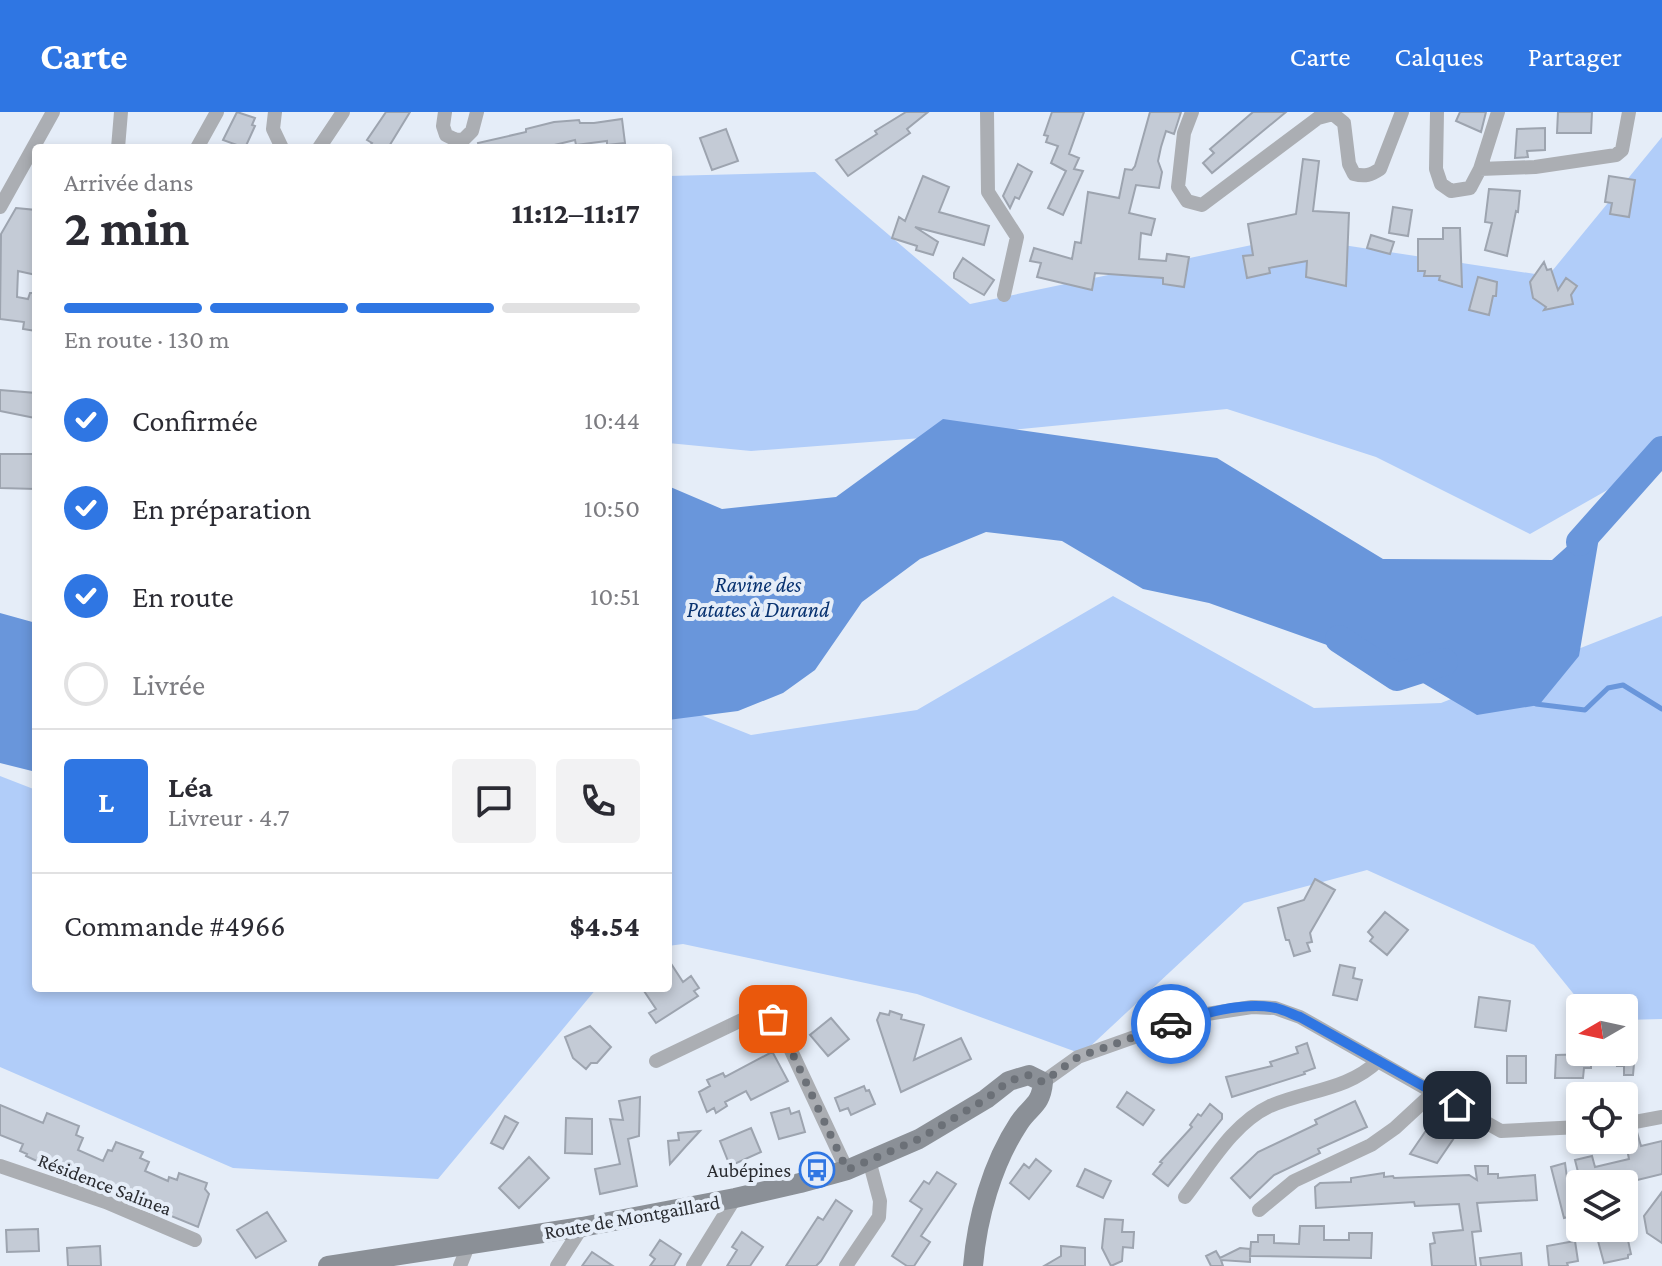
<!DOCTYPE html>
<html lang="fr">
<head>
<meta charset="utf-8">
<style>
	body { margin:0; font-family:"Crimson Pro",serif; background:#f2f2f3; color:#2b2b33; height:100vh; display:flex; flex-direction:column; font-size:30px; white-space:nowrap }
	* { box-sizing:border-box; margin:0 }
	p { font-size:26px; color:#7c7c81 }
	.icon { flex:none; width:44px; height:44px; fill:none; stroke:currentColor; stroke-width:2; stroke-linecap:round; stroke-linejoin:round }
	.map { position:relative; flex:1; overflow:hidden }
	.panel { position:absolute; left:32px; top:32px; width:640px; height:848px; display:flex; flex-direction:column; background:#fff; border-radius:8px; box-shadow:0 4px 12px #0003 }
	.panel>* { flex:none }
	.needle { width:52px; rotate:261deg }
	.tools { position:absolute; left:1566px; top:882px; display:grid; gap:16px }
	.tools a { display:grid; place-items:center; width:72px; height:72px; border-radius:8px; background:#fff; box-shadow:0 4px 12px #0003; font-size:40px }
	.pin { position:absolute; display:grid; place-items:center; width:68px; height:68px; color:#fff; margin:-34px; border-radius:16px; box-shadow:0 4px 12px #0006 }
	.courier { position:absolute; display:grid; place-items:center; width:80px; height:80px; margin:-40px; border:6px solid #2f76e3; border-radius:50%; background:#fff; color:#222; box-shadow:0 2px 10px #0007 }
	.headline em { font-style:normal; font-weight:700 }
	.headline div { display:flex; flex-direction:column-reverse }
	.headline { display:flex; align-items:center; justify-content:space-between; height:136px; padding:0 32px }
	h1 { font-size:52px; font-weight:700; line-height:60px }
	.bar { display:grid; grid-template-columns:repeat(4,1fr); gap:12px 8px; align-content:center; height:96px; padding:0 32px }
	.bar i { height:10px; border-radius:6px; background:#e1e1e2 }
	.bar .selected { background:#2f76e3 }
	.bar p { grid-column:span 4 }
	.line { display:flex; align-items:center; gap:20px; padding:0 32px; border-top:2px solid #e1e1e2 }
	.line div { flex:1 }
	.round { display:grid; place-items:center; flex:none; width:84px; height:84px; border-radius:8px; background:#f2f2f3 }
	ol { padding:0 32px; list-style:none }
	li { display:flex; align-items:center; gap:24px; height:88px }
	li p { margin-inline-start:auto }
	li .icon { padding:8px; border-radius:50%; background:#2f76e3; color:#fff; stroke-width:4 }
	li:last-child { color:#7c7c81 }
	li i { width:44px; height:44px; border:4px solid #e1e1e2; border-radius:50% }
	header { display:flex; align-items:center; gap:48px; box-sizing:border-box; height:112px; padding:0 40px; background:#2f76e3; color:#fff }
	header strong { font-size:38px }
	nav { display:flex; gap:44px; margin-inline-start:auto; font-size:28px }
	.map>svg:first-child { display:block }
	.green { fill:#b1cdf9 }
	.water { fill:#6996db }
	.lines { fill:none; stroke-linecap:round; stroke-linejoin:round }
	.stream { stroke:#6996db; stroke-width:5 }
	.river { stroke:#6996db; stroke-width:28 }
	.building { fill:#c4cbd6; stroke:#9da4af; stroke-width:2 }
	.street { stroke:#abaeb3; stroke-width:14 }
	.secondary { stroke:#8b9097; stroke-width:20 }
	.done { stroke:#6b7077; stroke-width:8; stroke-dasharray:0 14.4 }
	.route { stroke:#2f76e3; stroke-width:10 }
	.labels { text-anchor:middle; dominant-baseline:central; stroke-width:8; stroke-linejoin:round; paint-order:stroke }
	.poi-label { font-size:20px; fill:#2a2c31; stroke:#e5edf8; text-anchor:end }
	.street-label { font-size:20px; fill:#2a2c31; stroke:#e5edf8 }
	.water-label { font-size:22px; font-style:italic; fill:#083270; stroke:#e5edf8 }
</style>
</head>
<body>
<header>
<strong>Carte</strong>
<nav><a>Carte</a><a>Calques</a><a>Partager</a></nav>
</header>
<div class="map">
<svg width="1662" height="1154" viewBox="0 0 1662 1154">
	<rect width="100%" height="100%" fill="#e5edf8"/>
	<!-- green -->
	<path class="green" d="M1662,25v322l-132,75 -154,-77 -149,-48 -279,27 -197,15 -83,-8v-267l147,-4 155,132 320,-67 258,39z
		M1113,484l201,112 127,-5 221,-87v403l-38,1v-12h-39l-51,-63 -167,-75 -123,33 -162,151 -165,-60 -234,-50 -15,2v-244l83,33 166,-25z
		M0,664l36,14v198h561l-159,191 -205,-11 -233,-101z"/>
	<!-- water -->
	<path class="water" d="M943,307l274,39 166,101 169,1 51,-46 -24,142 -40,49 -62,10 -71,-42 -197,-70 -66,-14 -81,-48 -76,-9 -66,27 -58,43 -47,68 -32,23 -45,18 -70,9v-234l54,23 114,-12z
		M0,501l36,10v149l-36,-9z"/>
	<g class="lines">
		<!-- stream -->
		<path class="stream" d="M1536,592l49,6 23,-22 15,-3 39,24"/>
		<!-- river -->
		<path class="river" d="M1580,430l82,-92
			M1339,527l58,38 47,-15"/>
	</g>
	<!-- building -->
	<path class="building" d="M237,0l18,6 -3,7 3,1 -10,22 -22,-8z
		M386,0h24l-22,36h-20l4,-5 -5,-3z
		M906,0h22l-21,17 3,4 -62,43 -12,-16 41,-26 -2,-3z
		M1052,0h32l-15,42 10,4 -5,11 9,2 -20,44 -15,-7 18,-37 -15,-8 7,-17 -12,-4 2,-6 -4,-1z
		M1150,0h31l-7,22 -8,-3 -5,16 -3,14 4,11 -3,16 -23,-3 -7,28 26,6 -4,16 -10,-2 -2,26 27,2 1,-7 22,3 -5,30 -21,-3v-6l-68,-5 -3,17 -55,-13 4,-14 -11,-2 4,-13 38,11 3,-17 6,1 7,-51 31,6 6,-29 7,1 3,-4z
		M1253,0h33l-74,61 -9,-10 11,-10 -4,-4z
		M1460,0h26l-5,20 -25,-11z
		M1558,0h34l-1,21h-34z
		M622,7l3,24 -18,2v-4l-31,4 -1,-5 -33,8h-63l-1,-5 48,-11v-3l28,-7 25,-2 1,3h14z
		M1545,16v22l-18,1 1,6 -13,1 2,-29z
		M726,17l12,32 -26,9 -12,-32z
		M1303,47l16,2 -6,50 36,2 -3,73 -40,-9 1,-16 -38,7 1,5 -23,5 -4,-22 10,-1 -5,-31 48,-10z
		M1018,52l14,8 -13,27 -4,-2 -5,11 -7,-12z
		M923,64l26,11 -10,25 50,14 -5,19 -69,-18 23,15 -5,13 -17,-5 1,-4 -25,-8 7,-21 6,4z
		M1609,64l26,4 -6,37 -19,-3 2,-11 -7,-1z
		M1489,77l31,2 -2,21 -2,-1 -9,45 -22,-6 7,-27 -7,-1z
		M1393,95l19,3 -4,26 -19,-3z
		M16,96l20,2v65l-18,-4 -1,26 11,2 2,-6h6v38l-13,-2 1,-7 -24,-3 1,-85z
		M1443,116h17l2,59 -23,-7 1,-4h-16l1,-5h-7v-32h25z
		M1371,123l23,7 -4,12 -23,-6z
		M963,146l31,22 -10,15 -30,-17v-5z
		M1544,150l3,8 4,-1 7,21 8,-12 11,8 -6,9 2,9 -29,6 2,-3 -13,-9 -3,-16z
		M1478,165l19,5 -1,14h-3l-4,19 -20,-5z
		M0,278l36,3 -1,25 -35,-7z
		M0,342h36v35l-36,-1z
		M1315,767l20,11 -25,43 2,9 -5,1 3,8 -16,5 -5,-16h-3l-1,-3 -7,-29 26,-8z
		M1385,800l23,18 -21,25 -17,-14 3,-4 -5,-5z
		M668,847l15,23 8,-6 8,12 -5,3 4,5 -42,27 -7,-10 7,-4 -14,-21h26z
		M1340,853l15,3 -2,10 9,2 -5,20 -24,-5z
		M1479,885l31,4 -4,30 -31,-4z
		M890,899l12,4 -1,4 23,6 -10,35 47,-22 10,21 -70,33 -24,-72 3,-7 9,2z
		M831,906l18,21 -21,17 -18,-21z
		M590,914l21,21 -14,16h-6l-5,6 -13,-11 -8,-21z
		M1624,926l12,2 -3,35h-9v-9h-7l1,-14h6z
		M1307,931l8,25 -11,4 1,2 -73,23 -6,-20 46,-11 -2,-4 28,-9 -2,-6z
		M770,941h3l15,28 -37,19 -5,-9 -21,11 2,4 -11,7 -2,-5 -7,4 -8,-20 11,-6 -3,-6 16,-7 2,4z
		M1591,942v14h-7l-1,10h-28l1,-23z
		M1507,944h19v27h-19z
		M864,974l2,5 3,-1 6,14 -24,11 -3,-7 -8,3 -5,-13z
		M1127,980l27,18 -11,15 -26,-18z
		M640,985l-1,39 -11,3 9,47 -37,8 -5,-25 25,-5 -10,-45 13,1 -4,-19z
		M1355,989l12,26 -49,22 2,4 -46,22 -24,23 -19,-20 27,-26 59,-28 -2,-4z
		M1210,992l12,10v5l-54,67 -15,-12 9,-11 -2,-1 32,-35 -2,-2 8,-11 3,2z
		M0,993l43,18 4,-10 32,13 -3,9 7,3 -5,12 25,11 5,-11 4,1 4,-9 27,10 -3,6 9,4 -4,9 23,10 1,-4 8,3 2,-7 28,10 -2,6 4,5 -11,33 -44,-18 1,-3 -4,-3 -74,-31 -7,-1 -1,5 -43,-20 1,-2 -7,-3 3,-7 -23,-9z
		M789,996l2,6 8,-3 6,21 -26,7 -8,-26z
		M505,1004l13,7 -15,26 -12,-6z
		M566,1006l26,1v35l-27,-1z
		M1436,1014l18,12 -17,25 -27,-9 17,-25z
		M751,1016l10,24 -31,14 -10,-25z
		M700,1019l-13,14 -17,19 -2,-23 11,-1 -1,-7z
		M1637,1020l4,14 21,-5v33l-41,10h-40l-6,-24 17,-4 3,11 34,-8 -5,-25z
		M529,1045l20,21 -30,30 -20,-20z
		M1036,1047l15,12 -22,28 -19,-16 14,-19 5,4z
		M1565,1051l7,53 -8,2 -13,-51z
		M1475,1054h13v8h10v4l37,-3 2,25 -60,3 4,28 -9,1 4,34h-44l-2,-22 5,-1 -2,-10 30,-3 -4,-26 -44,2 -1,-4 -98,6 -1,-21 5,-4 31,-1v-4l33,-5v4l9,-1 1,2 75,-3 8,5z
		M1085,1057l26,12 -8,17 -26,-12z
		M937,1060l19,12 -35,52 9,6 -16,24h-7l-15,-10 30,-47 -12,-8 14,-20 5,3z
		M1662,1080v51l-15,-10 -3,-17z
		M836,1088l16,11 -31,50 -5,5h-30l32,-49 5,3z
		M267,1100l19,29 -30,17 -19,-28z
		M1105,1107l18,1 -1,12h12l-1,16 -10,-1 -1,14 -11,5 -9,-18z
		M1300,1114h24v14h25v-7h23l-1,25 -121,-2 1,-14h7v-7h16v8l25,1z
		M38,1117l1,22 -32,1 -1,-22z
		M1626,1119l5,23 -3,1v3l-24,5 -6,-22 8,-2 -1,-4z
		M742,1120l21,15 -13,19h-23l10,-16 -5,-3z
		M660,1128l21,14 -7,12h-24l5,-7 -5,-4z
		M1575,1129l3,20 -11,2 1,3h-19l-2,-20z
		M100,1134l1,20h-33l-1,-18z
		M1061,1134l24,2v18h-41l17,-10z
		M1240,1136l10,1v13l-29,-2 2,6h-12l-5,-10 10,-5 4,7z
		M592,1140l21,14h-31z
		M1521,1141l1,13h-41l-1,-8z"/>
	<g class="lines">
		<!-- street -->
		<path class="street" d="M275,0l-2,17 9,19
			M445,0l-2,14 3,9 10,5 8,-1 8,-8 5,-19
			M987,0l1,80 29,45 -13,58
			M1192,0l-8,21 -6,54 9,14 15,4 116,-87 15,-4 11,9 5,41 5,10c11,3 17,1 26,-5l22,-57
			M1437,0l-1,57 5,15 10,7 19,-3 10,-19 18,-57
			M118,36l3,-36
			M197,36l20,-36
			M319,36l24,-36
			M1480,57l55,-2 81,-12 6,-5 7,-38
			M0,95l53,-95
			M656,949l92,-44c14,-3 22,0 32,10l67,143
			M1043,970l35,-25 116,-41 58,-9 23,1 25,9 201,114 79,-4
			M1624,1012l38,-7
			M0,1054l106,36 89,38
			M1185,1085c24,-31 48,-74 85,-91 37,-16 78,-16 108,-45
			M1259,1098l35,-29 77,-36 24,-17 39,-36
			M460,1154l8,-20
			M557,1154l25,-39
			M693,1154l42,-68
			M846,1154l33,-49 1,-16 -11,-41"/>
		<!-- secondary -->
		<path class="secondary" d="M328,1154l254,-39 153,-29 65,-15 47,-13 72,-31 67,-40 23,-18 20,-6 14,7c-2,24 -13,24 -24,41 -27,41 -42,95 -46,143"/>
	</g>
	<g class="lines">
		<!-- done -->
		<path class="done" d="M773,907l7,8 67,143 72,-31 67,-40 23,-18 20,-6 14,7 35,-25 93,-33"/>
		<!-- route -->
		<path class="route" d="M1171,912c30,-10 72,-23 105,-16 8,2 16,6 24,9l157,88"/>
	</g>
	<!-- icons -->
	<defs>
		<g id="bus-ring" transform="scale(1.8)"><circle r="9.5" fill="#e5edf8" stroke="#2f76e3" stroke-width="1.5"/><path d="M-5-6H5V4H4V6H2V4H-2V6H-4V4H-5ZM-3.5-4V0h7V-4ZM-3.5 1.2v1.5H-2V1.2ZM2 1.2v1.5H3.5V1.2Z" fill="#2f76e3"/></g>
	</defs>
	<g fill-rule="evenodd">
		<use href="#bus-ring" x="817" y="1058"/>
	</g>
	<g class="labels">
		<!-- poi labels -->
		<g class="poi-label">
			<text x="791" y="1058">Aubépines</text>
		</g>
		<!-- street labels -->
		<g class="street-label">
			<text transform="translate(105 1072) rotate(21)">Résidence Salinea</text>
			<text transform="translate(632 1105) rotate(-10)">Route de Montgaillard</text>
		</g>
		<!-- water labels -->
		<g class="water-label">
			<text x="758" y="472">Ravine des<tspan x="758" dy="25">Patates à Durand</tspan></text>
		</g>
	</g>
</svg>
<div class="tools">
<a><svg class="needle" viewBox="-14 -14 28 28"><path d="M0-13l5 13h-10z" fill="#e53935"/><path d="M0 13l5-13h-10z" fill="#7c7c81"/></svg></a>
<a><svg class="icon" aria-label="locate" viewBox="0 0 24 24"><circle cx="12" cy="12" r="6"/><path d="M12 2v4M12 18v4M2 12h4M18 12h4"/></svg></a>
<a><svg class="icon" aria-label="layers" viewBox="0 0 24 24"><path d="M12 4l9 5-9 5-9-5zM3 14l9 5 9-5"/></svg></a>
</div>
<div class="pin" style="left:773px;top:907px;background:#ea580c"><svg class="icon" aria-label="bag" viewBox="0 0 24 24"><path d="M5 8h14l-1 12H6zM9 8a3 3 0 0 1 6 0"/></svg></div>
<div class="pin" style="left:1457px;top:993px;background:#1f2937"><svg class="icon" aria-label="home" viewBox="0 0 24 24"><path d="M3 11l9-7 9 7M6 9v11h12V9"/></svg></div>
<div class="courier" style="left:1171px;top:912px"><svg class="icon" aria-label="car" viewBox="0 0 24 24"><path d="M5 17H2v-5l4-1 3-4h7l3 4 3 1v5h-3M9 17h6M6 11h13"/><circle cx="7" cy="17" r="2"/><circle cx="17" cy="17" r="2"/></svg></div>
<section class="panel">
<div class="headline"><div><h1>2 min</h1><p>Arrivée dans</p></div><em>11:12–11:17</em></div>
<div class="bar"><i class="selected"></i><i class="selected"></i><i class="selected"></i><i></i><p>En route · 130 m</p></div>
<ol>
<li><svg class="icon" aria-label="check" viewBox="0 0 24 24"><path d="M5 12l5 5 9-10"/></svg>Confirmée<p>10:44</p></li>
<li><svg class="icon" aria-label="check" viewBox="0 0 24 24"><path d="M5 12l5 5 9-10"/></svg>En préparation<p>10:50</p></li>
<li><svg class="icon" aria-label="check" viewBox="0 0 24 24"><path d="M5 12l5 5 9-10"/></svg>En route<p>10:51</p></li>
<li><i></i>Livrée</li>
</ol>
<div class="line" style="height:144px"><b class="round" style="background:#2f76e3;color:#fff">L</b><div><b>Léa</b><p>Livreur · 4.7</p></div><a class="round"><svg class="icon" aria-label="chat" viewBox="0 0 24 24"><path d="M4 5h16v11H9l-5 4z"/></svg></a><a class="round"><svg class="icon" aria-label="phone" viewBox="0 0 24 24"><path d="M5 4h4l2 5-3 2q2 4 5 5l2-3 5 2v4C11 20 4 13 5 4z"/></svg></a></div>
<div class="line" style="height:104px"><div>Commande #4966</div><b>$4.54</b></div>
</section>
</div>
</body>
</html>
